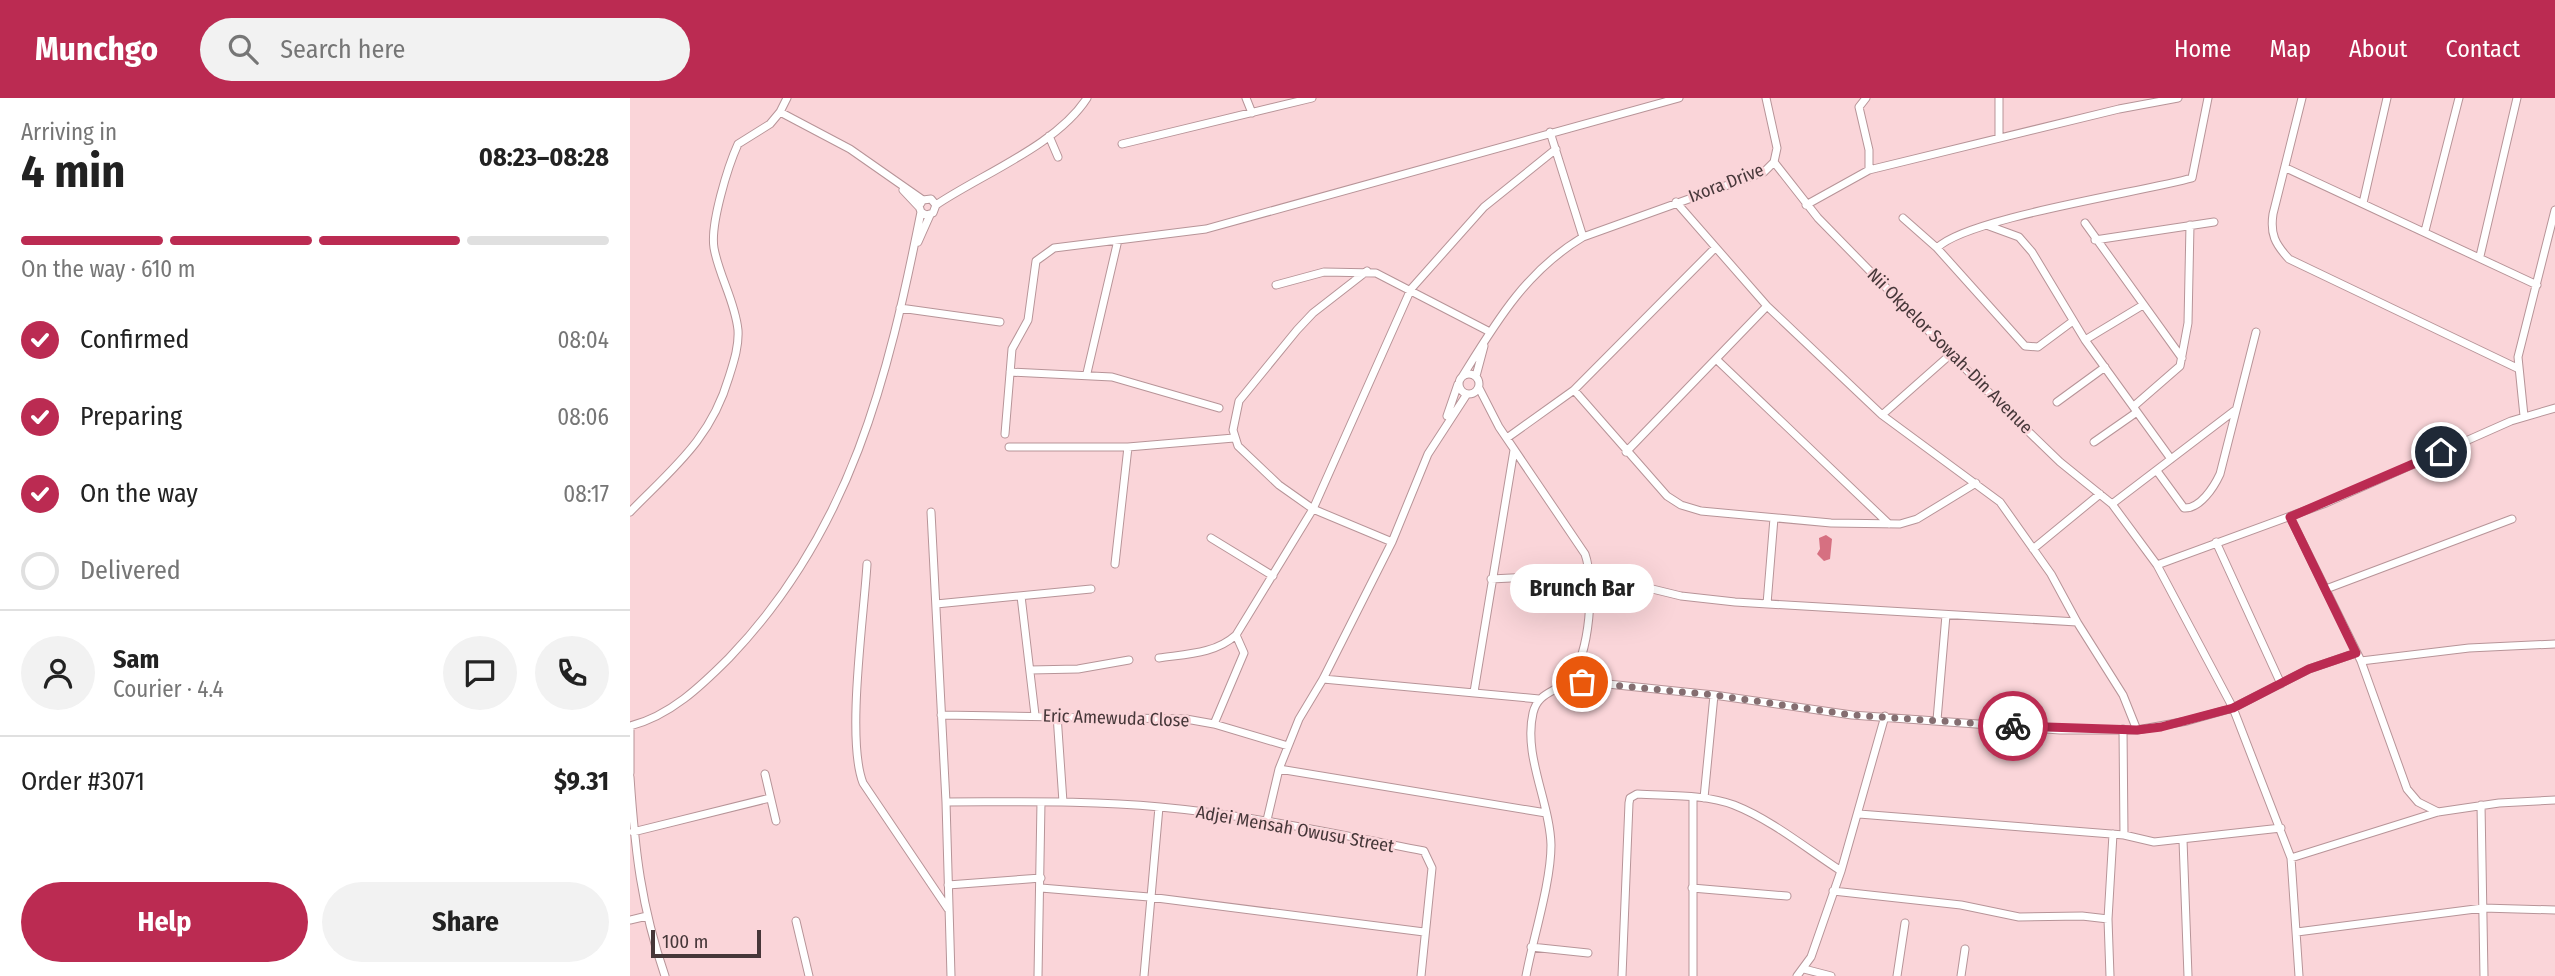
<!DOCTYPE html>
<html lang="en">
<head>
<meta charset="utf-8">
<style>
	body { margin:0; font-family:"Fira Sans Condensed",sans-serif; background:#f2f2f2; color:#222; height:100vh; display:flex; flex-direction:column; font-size:26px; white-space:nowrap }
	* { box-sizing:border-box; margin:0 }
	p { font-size:23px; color:#767676 }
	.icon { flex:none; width:38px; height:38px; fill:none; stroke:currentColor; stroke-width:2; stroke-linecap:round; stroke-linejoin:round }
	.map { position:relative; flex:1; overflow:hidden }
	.side { display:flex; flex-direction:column; background:#fff; width:630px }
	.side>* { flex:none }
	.scale { position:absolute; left:21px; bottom:18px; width:110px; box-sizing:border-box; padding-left:7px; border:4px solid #463739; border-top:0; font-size:19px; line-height:24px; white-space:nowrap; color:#463739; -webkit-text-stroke:5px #fad5d9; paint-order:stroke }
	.pin { position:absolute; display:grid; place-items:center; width:60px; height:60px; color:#fff; margin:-30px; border:4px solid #fff; border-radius:50%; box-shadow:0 2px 7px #0007 }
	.courier { position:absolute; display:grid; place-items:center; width:70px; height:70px; margin:-35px; border:5px solid #bb2b52; border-radius:50%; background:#fff; color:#222; box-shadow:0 2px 9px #0007 }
	.bubble { position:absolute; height:49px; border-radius:24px; background:#fff; box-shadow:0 7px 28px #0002; font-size:23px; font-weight:700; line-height:49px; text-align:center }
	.summary em { font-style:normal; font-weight:700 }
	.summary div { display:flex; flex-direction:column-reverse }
	.summary { display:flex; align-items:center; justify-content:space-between; height:119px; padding:0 21px }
	h1 { font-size:46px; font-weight:700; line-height:52px }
	.bar { display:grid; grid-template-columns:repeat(4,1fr); gap:10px 7px; align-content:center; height:84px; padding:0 21px }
	.bar i { height:9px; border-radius:5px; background:#e0e0e0 }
	.bar .current { background:#bb2b52 }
	.bar p { grid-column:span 4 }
	.line { display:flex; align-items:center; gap:18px; padding:0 21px; border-top:2px solid #e0e0e0 }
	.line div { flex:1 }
	.round { display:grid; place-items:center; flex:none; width:74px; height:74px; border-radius:37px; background:#f2f2f2 }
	ol { padding:0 21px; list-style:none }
	li { display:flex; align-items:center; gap:21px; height:77px }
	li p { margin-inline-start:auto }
	li .icon { padding:7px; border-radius:50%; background:#bb2b52; color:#fff; stroke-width:4 }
	li:last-child { color:#767676 }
	li i { width:38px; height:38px; border:4px solid #e0e0e0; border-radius:50% }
	.action { display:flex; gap:14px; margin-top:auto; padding:14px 21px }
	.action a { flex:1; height:80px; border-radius:42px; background:#bb2b52; color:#fff; font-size:28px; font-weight:700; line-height:80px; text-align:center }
	.action a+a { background:#f2f2f2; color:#222 }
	header { display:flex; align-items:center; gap:42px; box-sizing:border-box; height:98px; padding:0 35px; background:#bb2b52; color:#fff }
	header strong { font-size:33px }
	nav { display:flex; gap:38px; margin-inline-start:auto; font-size:24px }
	.search { width:490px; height:63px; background:#f2f2f2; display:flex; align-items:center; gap:18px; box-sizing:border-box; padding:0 24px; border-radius:38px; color:#767676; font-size:26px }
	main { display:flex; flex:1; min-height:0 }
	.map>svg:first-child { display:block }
	.water { fill:#d67081 }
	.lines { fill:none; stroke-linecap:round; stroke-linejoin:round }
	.minor-casing { stroke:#b79498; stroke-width:9 }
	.minor { stroke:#fff; stroke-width:7 }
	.done { stroke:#856e71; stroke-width:7; stroke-dasharray:0 12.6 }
	.route { stroke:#bb2b52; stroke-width:9 }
	.labels { text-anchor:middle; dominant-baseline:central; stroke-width:5; stroke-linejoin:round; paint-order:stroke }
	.street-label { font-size:18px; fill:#463739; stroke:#fad5d9 }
</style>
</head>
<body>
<header>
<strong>Munchgo</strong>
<div class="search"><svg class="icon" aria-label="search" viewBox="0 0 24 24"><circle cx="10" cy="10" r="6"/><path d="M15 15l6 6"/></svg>Search here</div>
<nav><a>Home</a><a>Map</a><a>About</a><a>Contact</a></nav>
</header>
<main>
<section class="side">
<div class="summary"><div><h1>4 min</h1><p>Arriving in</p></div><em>08:23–08:28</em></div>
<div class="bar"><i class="current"></i><i class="current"></i><i class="current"></i><i></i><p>On the way · 610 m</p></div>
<ol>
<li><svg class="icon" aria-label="check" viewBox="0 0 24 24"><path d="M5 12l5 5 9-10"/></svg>Confirmed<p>08:04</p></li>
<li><svg class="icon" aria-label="check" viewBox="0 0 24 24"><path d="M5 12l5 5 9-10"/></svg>Preparing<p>08:06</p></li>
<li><svg class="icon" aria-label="check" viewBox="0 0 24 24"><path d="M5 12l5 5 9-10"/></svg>On the way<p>08:17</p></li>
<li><i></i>Delivered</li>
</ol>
<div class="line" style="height:126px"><a class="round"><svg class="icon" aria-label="person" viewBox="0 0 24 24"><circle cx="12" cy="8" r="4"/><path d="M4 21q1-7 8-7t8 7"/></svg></a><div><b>Sam</b><p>Courier · 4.4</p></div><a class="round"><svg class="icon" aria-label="chat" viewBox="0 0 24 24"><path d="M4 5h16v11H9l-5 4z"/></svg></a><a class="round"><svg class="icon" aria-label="phone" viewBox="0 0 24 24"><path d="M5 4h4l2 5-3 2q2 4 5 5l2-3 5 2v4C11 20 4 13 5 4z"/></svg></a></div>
<div class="line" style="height:91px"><div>Order #3071</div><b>$9.31</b></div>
<div class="action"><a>Help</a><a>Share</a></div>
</section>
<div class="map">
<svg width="1925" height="878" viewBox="0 0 1925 878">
	<rect width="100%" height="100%" fill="#fad5d9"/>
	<!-- water -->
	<path class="water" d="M1196,437l6,4 -2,20 -6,2 -7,-7 3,-5 -1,-11z"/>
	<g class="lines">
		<!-- minor casing -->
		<g class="minor-casing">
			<path id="minor" d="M157,0l-7,14 70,37 73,51 8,-1 5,6 -3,8 -7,2 -5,-3 -2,-6 4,-6
				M616,0l6,15
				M1136,0l11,50 -3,14
				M1236,0l-7,9 10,43v20
				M1369,0v40
				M1672,0l-29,116c-3,20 2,30 16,45l228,109
				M920,34l33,105
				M419,38l9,21
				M492,46l190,-46
				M1144,64l44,56 185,189 57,55 52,42 45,61 169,-62 185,-82 44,-13
				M1656,70l251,117
				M273,92l16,17
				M1046,104l91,104 115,109 118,87 51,72 26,48 46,73 14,35
				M1733,105l24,-105
				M306,107c46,-31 121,-60 151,-107
				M1176,107l63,-35 250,-61 59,-11
				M1273,120l34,30 88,98 13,1 35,-26
				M1455,125l97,135
				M1359,128l30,11 13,15 53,88 86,119
				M1795,133l34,-133
				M1465,142l119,-18
				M288,144l12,-27
				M1307,150c29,-30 205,-56 255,-70l16,-80
				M1850,158l37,-158
				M737,173l-54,42 -16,17 -58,71 -6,29 5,16 41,39 34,24 79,33
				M646,187l48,-13 52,1 114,59
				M270,210l100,14
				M1455,242l58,-35
				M1086,261l173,165
				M380,274l102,5 107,31
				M457,275l31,-133
				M829 286a10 10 0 1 1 20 0a10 10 0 1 1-20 0Z
				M846,278l8,-30
				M832,279c34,-55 64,-106 121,-140l181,-65 10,-10
				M849,290l20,39 86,127c10,28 5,102 -15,124 -13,15 -32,13 -37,35 -10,43 17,89 18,132 0,38 -18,93 -25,131
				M944,292l93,106 14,9 20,6 130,12 69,1 17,-5 59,-36
				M1427,304l48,-35
				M1504,308l46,-40 8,-43 2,-98
				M1252,317l69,-61
				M817,318l11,-32
				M1894,318l-6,-59 37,-147
				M375,336l7,-85 16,-29 8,-59 18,-13 152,-19 473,-131
				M877,340l67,-48 141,-142
				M1464,344l43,-30
				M379,349h119l106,-9
				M996,354l141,-146
				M1527,373l27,37c16,1 30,-21 36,-34l36,-142
				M1482,406l122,-93
				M0,414c43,-44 81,-73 99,-135 5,-16 10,-31 9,-47 -3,-29 -19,-54 -24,-82 -4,-24 14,-82 24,-104l32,-20 10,-12
				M301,414l15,290 5,174
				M1660,419l71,144 46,128 11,13 20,10
				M581,440l62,38
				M1586,444l65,142
				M1403,451l67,-55
				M237,466c-3,52 -21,175 -4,219l85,126
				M485,466l13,-117
				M1527,467l76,143 58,150 8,118
				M861,481l100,-5 90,22 54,6 342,20
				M1696,491l186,-70
				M391,498l14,119
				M306,506l155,-15
				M1137,506l7,-86
				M529,560c27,-4 56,-4 77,-23l77,-126 98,-220 73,-82 72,-58
				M1731,563l108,-13 86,-4
				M400,572l48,-1 51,-9
				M693,581l216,20
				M939,582l145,15 138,20 208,15h77l50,-9 46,-13 76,-39 47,-16
				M844,594l40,-242
				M311,617l245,4 28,5 74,22
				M427,617l6,87
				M1307,622l9,-105
				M584,626l30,-71 -8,-18
				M1493,631l1,106
				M649,671l267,44
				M0,675v-47c40,-10 71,-40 99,-68 122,-127 159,-280 192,-446
				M135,676l11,47
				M0,679c5,74 11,129 35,199
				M1074,700l10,-103
				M316,704c71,0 143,-2 214,5 89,8 177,27 264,44l8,17 -11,108
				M1851,707l3,171
				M1229,716l265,21 30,7 127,-14
				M637,722l12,-51 20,-50 24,-40 69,-137 36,-88 39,-60
				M3,734l137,-34
				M1553,742l5,136
				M1661,760l147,-46 61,-9 56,-3
				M318,787l93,-7
				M411,790l108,9 275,35
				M1062,790l95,8
				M1203,793l128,14 58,12 63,-1 26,3
				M0,822l17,-4
				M166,823l13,55
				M1667,834l186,-24 72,2
				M901,849l57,6
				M1174,871l27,7
				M408,878l3,-174
				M514,878l15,-169
				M992,878l7,-173 1,-5 7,-4c32,2 67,0 97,11 38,15 73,44 107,66
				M1063,878v-178
				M1167,878l14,-19 30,-86 44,-155
				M1267,878l8,-53
				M1331,878l4,-27
				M1480,878l-2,-57 5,-85"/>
		</g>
		<!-- minor -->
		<use href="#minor" class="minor"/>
	</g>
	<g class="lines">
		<!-- done -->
		<path class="done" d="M952,584l132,13 138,20 161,11"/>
		<!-- route -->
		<path class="route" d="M1383,628l124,4 24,-3 72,-19 76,-39 47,-16 -66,-136 151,-65"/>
	</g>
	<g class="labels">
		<!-- street labels -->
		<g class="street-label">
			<text transform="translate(1096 85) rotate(-21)">Ixora Drive</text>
			<text transform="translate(1320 253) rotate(45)">Nii Okpelor Sowah-Din Avenue</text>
			<text transform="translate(486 620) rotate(2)">Eric Amewuda Close</text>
			<text transform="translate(665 731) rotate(10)">Adjei Mensah Owusu Street</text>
		</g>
	</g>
</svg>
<div class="scale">100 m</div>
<div class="pin" style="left:952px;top:584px;background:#ea580c"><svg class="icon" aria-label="bag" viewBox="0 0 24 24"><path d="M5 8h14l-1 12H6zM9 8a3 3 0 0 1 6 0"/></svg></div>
<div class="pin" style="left:1811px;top:354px;background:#1f2937"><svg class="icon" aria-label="home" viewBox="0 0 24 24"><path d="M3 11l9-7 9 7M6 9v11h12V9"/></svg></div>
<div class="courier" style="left:1383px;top:628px"><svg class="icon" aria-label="bike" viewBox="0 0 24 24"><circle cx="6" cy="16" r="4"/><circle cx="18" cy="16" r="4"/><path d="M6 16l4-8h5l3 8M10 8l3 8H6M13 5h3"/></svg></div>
<div class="bubble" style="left:880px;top:466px;width:144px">Brunch Bar</div>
</div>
</main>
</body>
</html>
